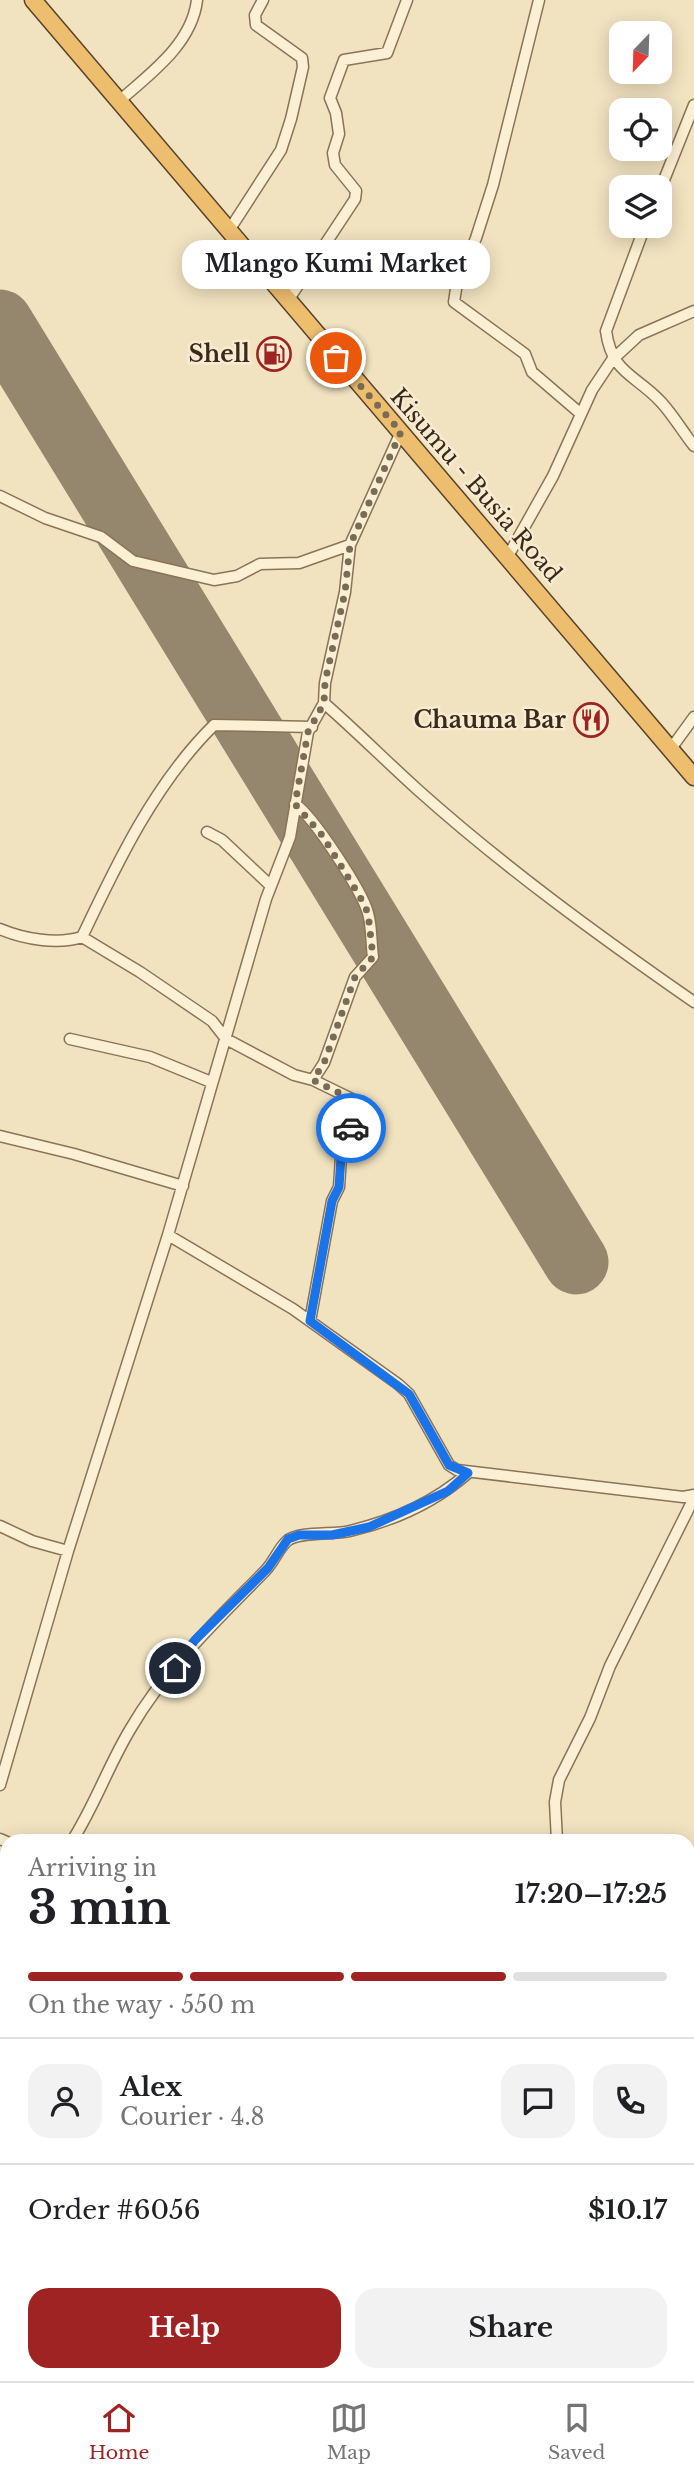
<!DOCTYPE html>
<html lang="en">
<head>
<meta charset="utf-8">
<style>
	body { margin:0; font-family:"Libre Baskerville",serif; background:#f2f2f2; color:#202124; height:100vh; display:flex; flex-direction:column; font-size:26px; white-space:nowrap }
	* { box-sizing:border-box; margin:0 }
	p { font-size:23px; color:#757577 }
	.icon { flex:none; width:38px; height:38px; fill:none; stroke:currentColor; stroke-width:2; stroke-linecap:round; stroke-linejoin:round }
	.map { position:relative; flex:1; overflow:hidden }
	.sheet { position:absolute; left:0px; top:1834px; width:695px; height:548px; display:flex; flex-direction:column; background:#fff; border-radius:21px 21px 0 0; box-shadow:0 4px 18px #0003 }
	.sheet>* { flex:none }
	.needle { width:46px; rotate:203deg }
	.controls { position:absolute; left:609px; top:21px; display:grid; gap:14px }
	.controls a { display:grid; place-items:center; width:63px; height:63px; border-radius:14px; background:#fff; box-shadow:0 4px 18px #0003; font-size:35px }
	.pin { position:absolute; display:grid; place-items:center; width:60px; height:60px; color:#fff; margin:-30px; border:4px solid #fff; border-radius:50%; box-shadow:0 2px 7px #0007 }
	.courier { position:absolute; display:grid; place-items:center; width:70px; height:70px; margin:-35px; border:5px solid #1a73e8; border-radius:50%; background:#fff; color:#222; box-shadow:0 2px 9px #0007 }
	.bubble { position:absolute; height:49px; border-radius:21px; background:#fff; box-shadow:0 4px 18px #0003; font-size:23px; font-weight:800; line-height:49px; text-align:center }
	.headline em { font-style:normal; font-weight:800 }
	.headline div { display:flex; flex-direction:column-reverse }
	.headline { display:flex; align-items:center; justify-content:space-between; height:119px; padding:0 28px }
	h1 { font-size:46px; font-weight:800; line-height:52px }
	.bar { display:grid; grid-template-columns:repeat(4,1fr); gap:10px 7px; align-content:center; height:84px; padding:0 28px }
	.bar i { height:9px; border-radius:5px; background:#e0e0e0 }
	.bar .current { background:#9e2322 }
	.bar p { grid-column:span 4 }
	.line { display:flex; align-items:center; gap:18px; padding:0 28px; border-top:2px solid #e0e0e0 }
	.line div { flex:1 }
	.round { display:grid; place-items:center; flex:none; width:74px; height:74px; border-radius:21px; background:#f2f2f2 }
	.button { display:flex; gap:14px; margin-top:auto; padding:14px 28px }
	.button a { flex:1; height:80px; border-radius:21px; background:#9e2322; color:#fff; font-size:28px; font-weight:800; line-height:80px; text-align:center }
	.button a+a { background:#f2f2f2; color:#202124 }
	.menu { display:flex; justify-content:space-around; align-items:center; height:98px; border-top:2px solid #e0e0e0; background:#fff; font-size:19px; color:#757577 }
	.menu a { display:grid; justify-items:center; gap:4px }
	.menu .current { color:#9e2322 }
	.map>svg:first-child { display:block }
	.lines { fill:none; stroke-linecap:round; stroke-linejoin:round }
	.runway { stroke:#95866e; stroke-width:65 }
	.minor-casing { stroke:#8b7356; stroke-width:13 }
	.trunk-casing { stroke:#58412b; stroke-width:19 }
	.minor { stroke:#fbf0d3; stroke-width:10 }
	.trunk { stroke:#eebe6f; stroke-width:16 }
	.done { stroke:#796b55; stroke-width:7; stroke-dasharray:0 12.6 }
	.route { stroke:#1a73e8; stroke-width:9 }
	.labels { text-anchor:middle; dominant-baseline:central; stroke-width:5; stroke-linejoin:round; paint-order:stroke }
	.poi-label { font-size:23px; font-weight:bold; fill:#392a1c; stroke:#f8ecd0; text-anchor:end }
	.street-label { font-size:23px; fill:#392a1c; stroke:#f8ecd0 }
</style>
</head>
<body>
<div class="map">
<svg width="694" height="2381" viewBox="0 0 694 2381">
	<rect width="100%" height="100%" fill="#f1e3c0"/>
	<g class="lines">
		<!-- runway -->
		<path class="runway" d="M0,322l576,940"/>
		<!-- minor casing -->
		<g class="minor-casing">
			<path id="minor" d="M539,0l-46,185 -17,53 -20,51 -2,13 71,52 7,18 49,42
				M118,102c32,-28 74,-58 79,-102
				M660,190l34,-85
				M645,226l-39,105c6,43 29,43 55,71 12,13 22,30 33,44
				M228,232l53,-82 10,-31 12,-52 -1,-9 -46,-33 -1,-10 8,-15
				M287,302l68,-103 1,-8 -21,-26 -2,-12 6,-19 -3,-21 -6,-15 14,-38 43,-7 20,-53
				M0,496l45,22 56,19 32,24 81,19 23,-4 23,-12 39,-1 51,-18
				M508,556l45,-80 39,-86 20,-30 27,-25 55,-24
				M324,703c32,28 62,58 94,87 86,77 181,146 276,212
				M670,750l24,-33
				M207,832l15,8 49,46
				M0,929c24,10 57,16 82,8l58,35 72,49 14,18 68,36 19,5 11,-17 31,-86 18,-20c-2,-14 -1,-30 -5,-44 -6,-22 -54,-96 -73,-109
				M82,937c35,-74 73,-154 132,-212l98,2
				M70,1039l80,18 61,25
				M0,1136l74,18 109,32
				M168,1235l98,-336 24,-62 18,-105 16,-29 1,-20 20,-91 5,-47 51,-113
				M310,1321l22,-120 7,-14 2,-30 17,-55 -45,-22
				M0,1526l32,15 36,10
				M0,1785l68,-234 100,-316 125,74 105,75 11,10 40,71 8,5 226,27 11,-2
				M0,1839l7,3
				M72,1841c23,-36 37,-77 59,-113 35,-60 86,-108 134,-157 9,-9 13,-22 22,-30 11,-10 47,-6 63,-10 42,-10 85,-29 118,-58
				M557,1841l-2,-39 4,-22 31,-62 20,-52 84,-168
				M688,2041l6,7"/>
		</g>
		<!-- trunk casing -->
		<g class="trunk-casing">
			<path id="trunk" d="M33,0l661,777"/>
		</g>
		<!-- minor -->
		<use href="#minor" class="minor"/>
		<!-- trunk -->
		<use href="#trunk" class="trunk"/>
	</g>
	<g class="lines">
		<!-- done -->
		<path class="done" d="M336,358l65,74 -51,113 -5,47 -20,90 -1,21 -16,29 -13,72 27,31 37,60 9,18 5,44 -18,20 -31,86 -11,17 45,22 -7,26"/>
		<!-- route -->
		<path class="route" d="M175,1668l20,-28 73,-72 20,-29 11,-4h33l37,-8 79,-36 20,-18 -19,-8 -40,-71 -99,-73 22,-120 7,-14 2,-30 10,-29"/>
	</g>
	<!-- icons -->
	<defs>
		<g id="fuel-ring" transform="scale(1.75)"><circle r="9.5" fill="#f8ecd0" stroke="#9e2322" stroke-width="1.5"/><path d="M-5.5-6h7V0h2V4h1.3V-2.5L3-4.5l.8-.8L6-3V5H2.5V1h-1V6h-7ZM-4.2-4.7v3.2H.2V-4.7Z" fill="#9e2322"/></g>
		<g id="restaurant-ring" transform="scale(1.75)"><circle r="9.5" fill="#f8ecd0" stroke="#9e2322" stroke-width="1.5"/><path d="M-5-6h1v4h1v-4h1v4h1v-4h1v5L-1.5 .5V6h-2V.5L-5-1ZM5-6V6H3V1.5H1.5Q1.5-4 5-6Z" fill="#9e2322"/></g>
	</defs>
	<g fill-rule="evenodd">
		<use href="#fuel-ring" x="274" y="354"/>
		<use href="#restaurant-ring" x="591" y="720"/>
	</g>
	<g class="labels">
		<!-- poi labels -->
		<g class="poi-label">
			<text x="250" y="354">Shell</text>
			<text x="566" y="720">Chauma Bar</text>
		</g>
		<!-- street labels -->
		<g class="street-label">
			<text transform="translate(476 485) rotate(49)">Kisumu - Busia Road</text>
		</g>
	</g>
</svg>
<div class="controls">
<a><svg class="needle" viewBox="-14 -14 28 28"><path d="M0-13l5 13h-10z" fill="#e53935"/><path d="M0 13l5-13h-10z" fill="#757577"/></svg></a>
<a><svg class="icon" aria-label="locate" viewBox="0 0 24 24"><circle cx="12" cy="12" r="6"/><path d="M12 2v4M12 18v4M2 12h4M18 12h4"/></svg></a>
<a><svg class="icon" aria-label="layers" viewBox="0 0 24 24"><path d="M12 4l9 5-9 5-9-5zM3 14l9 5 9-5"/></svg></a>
</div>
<div class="pin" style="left:336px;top:358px;background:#ea580c"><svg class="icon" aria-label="bag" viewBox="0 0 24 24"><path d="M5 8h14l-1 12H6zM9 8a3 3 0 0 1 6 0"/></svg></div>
<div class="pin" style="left:175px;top:1668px;background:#1f2937"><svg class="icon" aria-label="home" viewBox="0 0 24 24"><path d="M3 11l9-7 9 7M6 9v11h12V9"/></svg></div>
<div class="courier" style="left:351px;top:1128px"><svg class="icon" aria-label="car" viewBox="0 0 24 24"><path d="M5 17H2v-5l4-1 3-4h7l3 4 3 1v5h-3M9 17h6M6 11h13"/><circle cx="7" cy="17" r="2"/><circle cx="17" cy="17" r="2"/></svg></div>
<div class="bubble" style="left:182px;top:240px;width:308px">Mlango Kumi Market</div>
<section class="sheet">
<div class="headline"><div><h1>3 min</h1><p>Arriving in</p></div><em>17:20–17:25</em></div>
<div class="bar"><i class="current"></i><i class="current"></i><i class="current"></i><i></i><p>On the way · 550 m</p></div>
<div class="line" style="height:126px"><a class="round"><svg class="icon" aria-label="person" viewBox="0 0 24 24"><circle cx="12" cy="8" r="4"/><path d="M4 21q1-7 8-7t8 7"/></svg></a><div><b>Alex</b><p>Courier · 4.8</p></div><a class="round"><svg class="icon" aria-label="chat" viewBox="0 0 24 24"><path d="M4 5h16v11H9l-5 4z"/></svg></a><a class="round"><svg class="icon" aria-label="phone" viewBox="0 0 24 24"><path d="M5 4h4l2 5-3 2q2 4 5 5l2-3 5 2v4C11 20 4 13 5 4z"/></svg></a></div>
<div class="line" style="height:91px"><div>Order #6056</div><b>$10.17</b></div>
<div class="button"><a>Help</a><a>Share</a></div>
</section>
</div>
<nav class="menu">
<a class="current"><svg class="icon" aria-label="home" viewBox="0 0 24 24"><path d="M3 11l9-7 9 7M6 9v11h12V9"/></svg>Home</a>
<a><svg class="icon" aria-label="map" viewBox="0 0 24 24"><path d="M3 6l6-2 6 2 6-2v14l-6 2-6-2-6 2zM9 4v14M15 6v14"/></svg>Map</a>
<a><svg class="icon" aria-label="saved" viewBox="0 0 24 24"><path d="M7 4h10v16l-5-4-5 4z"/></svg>Saved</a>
</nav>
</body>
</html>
